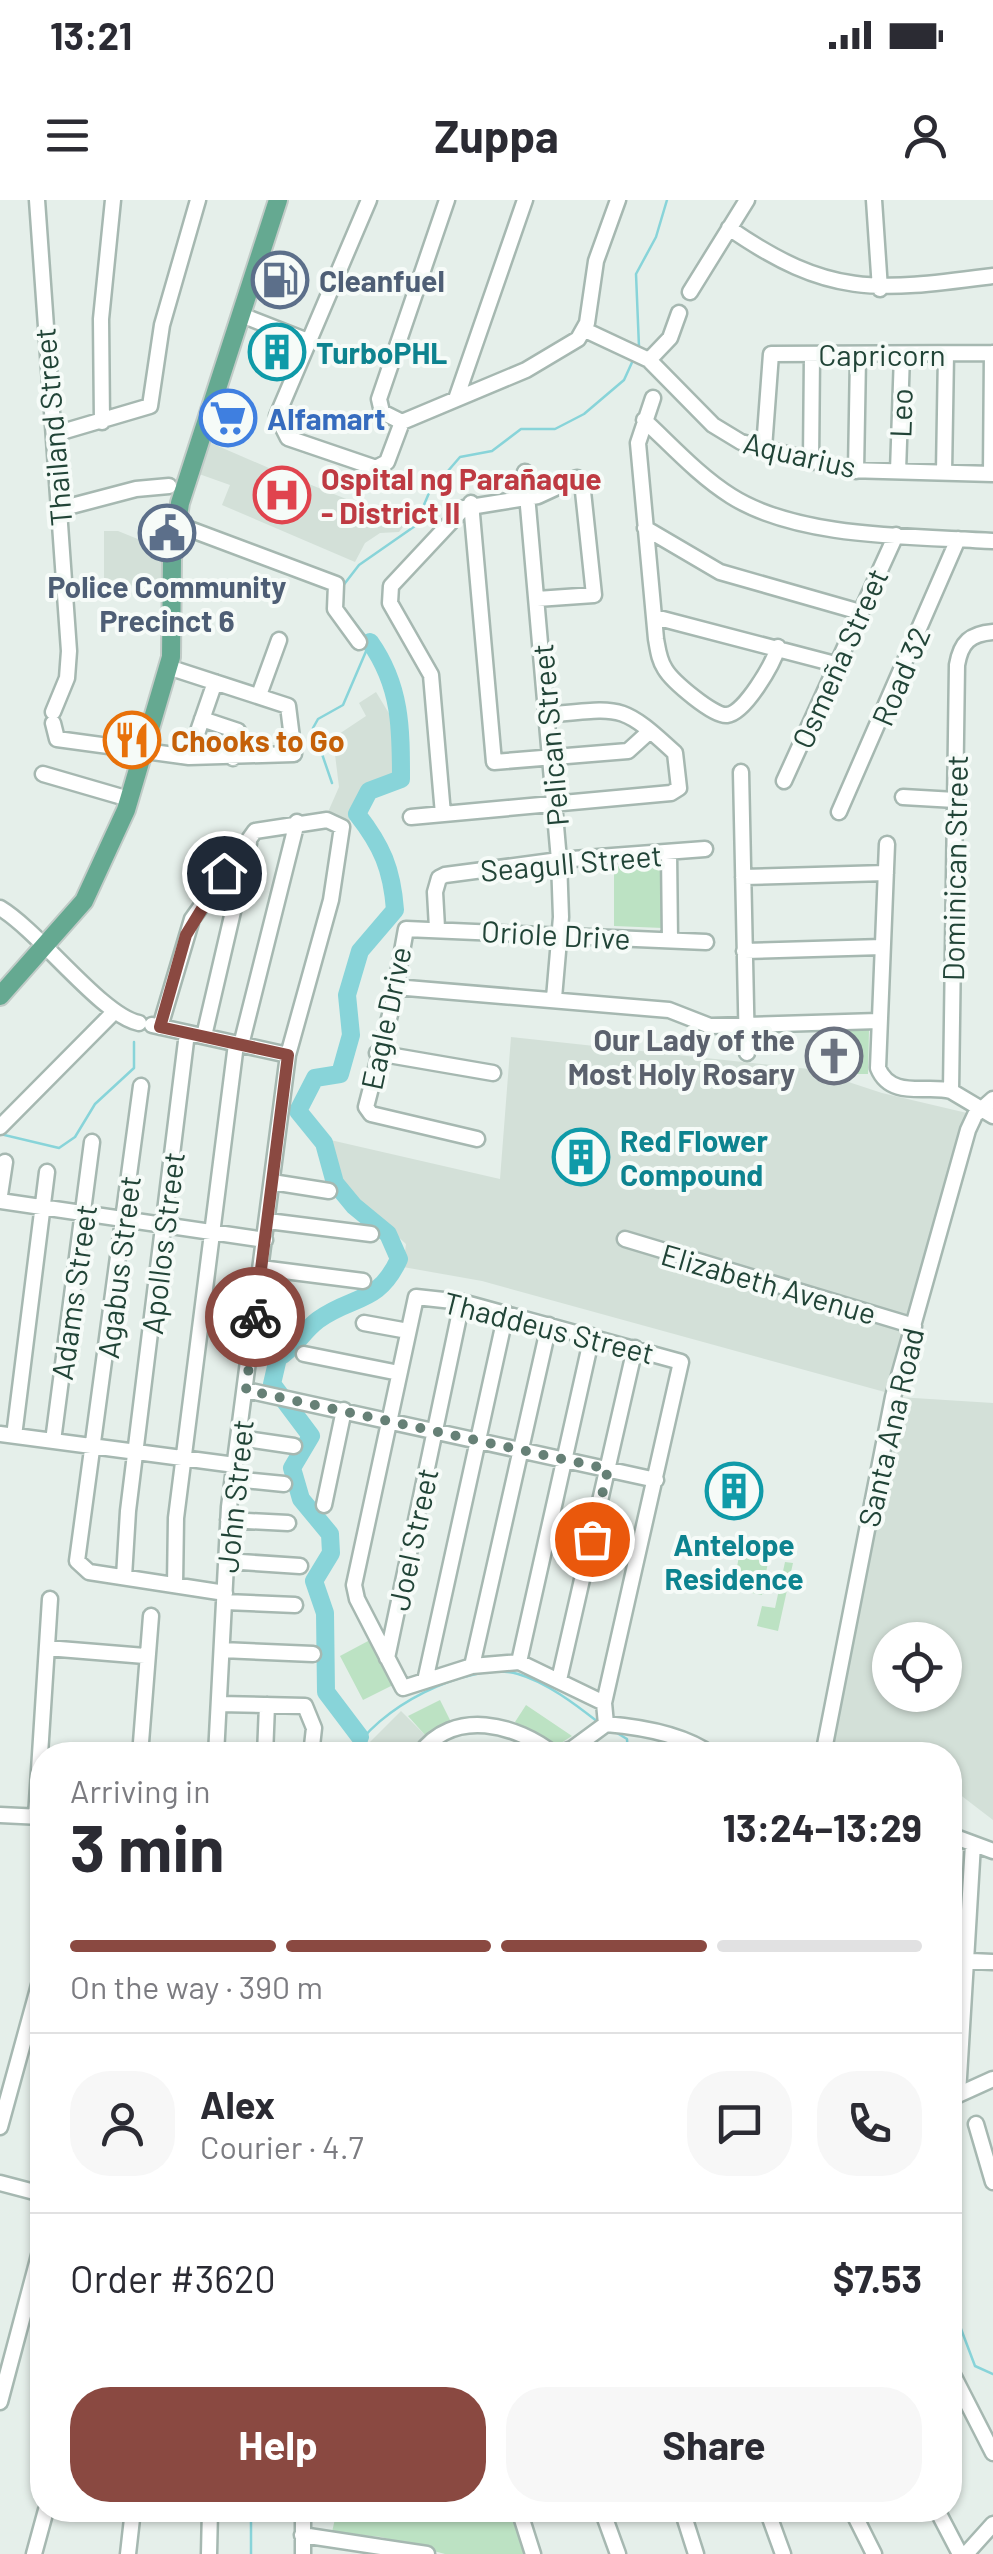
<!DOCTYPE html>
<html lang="en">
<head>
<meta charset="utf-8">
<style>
	body { margin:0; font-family:Barlow,sans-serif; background:#f7f7f7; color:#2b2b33; height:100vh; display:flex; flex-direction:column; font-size:38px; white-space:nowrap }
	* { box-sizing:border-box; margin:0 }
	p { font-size:32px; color:#7c7c81 }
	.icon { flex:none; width:55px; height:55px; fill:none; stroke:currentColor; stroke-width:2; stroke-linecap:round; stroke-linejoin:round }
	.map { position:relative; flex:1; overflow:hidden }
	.details { position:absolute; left:30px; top:1542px; width:932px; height:780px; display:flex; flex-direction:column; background:#fff; border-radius:40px; box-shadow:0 2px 8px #0004 }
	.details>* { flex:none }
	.fabs { position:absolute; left:872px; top:1422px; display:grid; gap:20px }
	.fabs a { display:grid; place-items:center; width:90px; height:90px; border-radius:50%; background:#fff; box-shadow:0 2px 8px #0004; font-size:50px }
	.pin { position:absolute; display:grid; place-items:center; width:85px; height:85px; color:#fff; margin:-42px; border:5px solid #fff; border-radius:50%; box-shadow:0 2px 10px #0007 }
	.courier { position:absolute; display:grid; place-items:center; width:100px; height:100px; margin:-50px; border:8px solid #8a4941; border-radius:50%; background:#fff; color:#222; box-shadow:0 2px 12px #0007 }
	.head em { font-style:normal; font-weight:700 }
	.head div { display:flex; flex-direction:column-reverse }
	.head { display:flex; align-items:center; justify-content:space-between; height:170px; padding:0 40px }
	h1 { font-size:65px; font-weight:700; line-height:75px }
	.bar { display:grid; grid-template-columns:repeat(4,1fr); gap:15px 10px; align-content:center; height:120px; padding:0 40px }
	.bar i { height:12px; border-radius:8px; background:#e1e1e2 }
	.bar .active { background:#8a4941 }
	.bar p { grid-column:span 4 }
	.line { display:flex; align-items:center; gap:25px; padding:0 40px; border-top:2px solid #e1e1e2 }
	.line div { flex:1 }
	.round { display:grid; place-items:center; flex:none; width:105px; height:105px; border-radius:40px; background:#f7f7f7 }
	.primary-button { display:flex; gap:20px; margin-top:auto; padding:20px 40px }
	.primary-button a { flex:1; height:115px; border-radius:40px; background:#8a4941; color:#fff; font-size:40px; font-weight:700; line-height:115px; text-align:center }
	.primary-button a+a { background:#f7f7f7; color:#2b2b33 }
	.status { display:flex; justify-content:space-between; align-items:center; height:70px; padding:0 50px; background:#fff; direction:ltr }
	.status svg { height:28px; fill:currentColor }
	header { display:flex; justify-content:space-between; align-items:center; height:130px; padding:0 40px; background:#fff; font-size:45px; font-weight:700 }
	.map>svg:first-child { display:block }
	.built { fill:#d3e0d8; fill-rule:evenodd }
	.green { fill:#bce2c3 }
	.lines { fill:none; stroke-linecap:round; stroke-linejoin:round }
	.stream { stroke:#88d4d9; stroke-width:2.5 }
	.river { stroke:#88d4d9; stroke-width:18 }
	.minor-casing { stroke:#a6b8b1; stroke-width:19 }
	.major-casing { stroke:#c1cbc7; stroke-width:22 }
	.minor { stroke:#fff; stroke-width:14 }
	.major { stroke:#65a991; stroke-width:18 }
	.done { stroke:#668076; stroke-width:10; stroke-dasharray:0 18 }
	.route { stroke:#8a4941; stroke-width:12 }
	.labels { text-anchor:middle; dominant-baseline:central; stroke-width:8; stroke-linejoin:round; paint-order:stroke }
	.service-label { font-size:30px; font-weight:bold; fill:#4e5e75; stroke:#f6fbf8; text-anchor:start }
	.culture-label { font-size:30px; font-weight:bold; fill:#0d838f; stroke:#f6fbf8; text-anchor:start }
	.street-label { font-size:30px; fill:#214437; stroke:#f6fbf8 }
	.shop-label { font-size:30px; font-weight:bold; fill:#366cbe; stroke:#f6fbf8; text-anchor:start }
	.health-label { font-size:30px; font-weight:bold; fill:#be3a42; stroke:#f6fbf8; text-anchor:start }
	.food-label { font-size:30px; font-weight:bold; fill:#c56008; stroke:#f6fbf8; text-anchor:start }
	.worship-label { font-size:30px; font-weight:bold; fill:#5b616d; stroke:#f6fbf8; text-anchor:end }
</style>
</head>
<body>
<div class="status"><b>13:21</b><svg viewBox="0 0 49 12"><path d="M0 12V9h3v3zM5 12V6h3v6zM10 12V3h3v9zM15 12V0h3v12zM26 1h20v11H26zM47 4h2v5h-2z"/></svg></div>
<header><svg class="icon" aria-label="menu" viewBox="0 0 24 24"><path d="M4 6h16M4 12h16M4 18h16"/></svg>Zuppa<svg class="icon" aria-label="person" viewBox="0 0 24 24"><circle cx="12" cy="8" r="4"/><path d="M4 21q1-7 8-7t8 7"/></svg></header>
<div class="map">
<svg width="993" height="2354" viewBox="0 0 993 2354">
	<rect width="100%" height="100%" fill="#e5efea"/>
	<!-- built -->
	<path class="built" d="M211,243l58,25 137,55 -7,9 -19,1 -15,10 -10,19 -133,-57 8,-20 -31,-11z
		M104,331h14l52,21 1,44 -67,-18z
		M376,492l20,33 -2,56 -32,13 -13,28 -21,-10 11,-25 -6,-49 33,-22 -7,-13z
		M511,837l298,32 73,24 85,20 -75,281 -410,-113 -79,-14 3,-23 -67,-61 -13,-44 174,40z
		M898,1197l95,6v417l-43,-33v-32h-119l-1,-4zM890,1440h55v55h-55z
		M401,1511l29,29 -15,15h-27l-18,-13z"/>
	<!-- green -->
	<path class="green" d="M665,661l-2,67 -49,-2v-60z
		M869,830l-1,44h-21l-1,-43z
		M739,1356l29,6 -6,33 -29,-6z
		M785,1362l8,1 -15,68 -21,-5 5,-20 13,2z
		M370,1440l23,45 -30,15 -23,-44z
		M440,1500l11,22 -26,13 -17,-19z
		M526,1505l46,31 -19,12 -38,-26z
		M337,2310h175l15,44h-82l-64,-17 -49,-5z"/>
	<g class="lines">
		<!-- stream -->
		<path class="stream" d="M639,147l-3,-73 20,-37 11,-37
			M342,387l17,-22 56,-39 14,-33 31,-36 32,-6 29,-22h34l29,-15 40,-34 10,-22
			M332,583l-19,-55 5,-9 25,-14 27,-63 -29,-37
			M0,934l59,14 16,-11 20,-33 39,-36v-26
			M612,1530l15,9 1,16
			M352,1555c21,-45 116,-95 166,-81 28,8 57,30 80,48
			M950,2054l7,3 1,8 -3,48 20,53 18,8
			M251,2310v44"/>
		<!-- river -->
		<path class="river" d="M360,1537l-34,-45 -1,-79 -11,-32 17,-28 -1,-19 -29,-35 -9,-31 19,-32 -39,-52 6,-26c17,-10 24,-26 40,-38 34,-25 60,-15 81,-61l-11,-25 -34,-28 -19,-23 -11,-40 -26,-32 17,-33 25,-4 11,-39 -4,-40 13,-44 35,-41c-3,-41 -13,-64 -38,-96l12,-23 32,-12c0,-51 0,-93 -31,-137"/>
		<!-- minor casing -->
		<g class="minor-casing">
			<path id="minor" d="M37,0l32,451 -2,27 -14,34
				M369,0l-92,216 11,22 88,30 11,-6 15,-40 124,-52 52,-31 9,-16 9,-62 22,-61
				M874,0l6,89
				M729,28c101,70 148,63 264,48
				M690,92l57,-92
				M244,116l64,25
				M585,130l64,30 64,65 28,17 106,28 146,4
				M649,160l21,-22 9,-25
				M653,198l-15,45 18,196c2,11 3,21 9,30 7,12 49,48 62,46 18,-2 46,-51 51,-68
				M456,199l69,-199
				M644,220c27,25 55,56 87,76 68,43 183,40 262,45
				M102,222l-1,-103 12,-119
				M402,222l-20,-10 -3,-13 68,-199
				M55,234l95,-28 12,-81 36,-125
				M764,248l7,-94 222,-1
				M811,262l1,-107
				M856,271l2,-114
				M898,271l4,-116
				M525,272l34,388 2,57 -7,81
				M944,272l2,-118
				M991,274l1,-121
				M471,303l23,259 134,-11 22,-20
				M60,309l76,-20 33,-3
				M176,324l160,60 -1,25 24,33
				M645,328l75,44 140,40
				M655,417l180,47
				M993,432c-23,2 -32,10 -36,33l-6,426 42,25
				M259,495l20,-55
				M202,519l36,12 -5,27
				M53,523l4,16 132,18 105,-3 -6,-48 -120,-39
				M189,557l26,-75
				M741,572l6,281
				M43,574l86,25
				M784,581l112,-246
				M903,597l52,3
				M839,612l119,-273
				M443,614l-12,-139 -41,-72 1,-17 73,-78 74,-12 39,-18 5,4 12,113 -57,4
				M411,617l260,-24 8,-5 -4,-35c-55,-51 -55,-45 -128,-38
				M887,644l-9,224c13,32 51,16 73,23
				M669,652l1,88
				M743,677l143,-4
				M0,708c40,24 102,108 139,115
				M437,728l-2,-36 4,-14 6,-3 114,-15 146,-11
				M744,751l138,-4
				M395,787l274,23 41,16 168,-5
				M152,825l136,30
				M160,827l32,-108 63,-88 72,-11 15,7 -11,73 -43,155 -59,452 -13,248
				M204,836l45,-193
				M241,845l56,-223
				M377,853l116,20
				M141,886l-64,475 12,11 136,21
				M0,927l114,-115
				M477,939l-106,-25 -5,-7 26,-100 14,-78 300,13
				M272,982l57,9
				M0,995l5,-33
				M0,1001l265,39
				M268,1021l103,13
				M625,1039l289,87
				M261,1068l102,13
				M364,1123l44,8
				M304,1154l95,19
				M246,1190l410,90
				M0,1234l235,31
				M14,1236l33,-264
				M239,1238l55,8
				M53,1241l39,-299
				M233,1279l51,5
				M324,1305l20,-95
				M228,1320l60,3
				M226,1361l74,5
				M124,1377l4,-66 59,-478
				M175,1385l1,-67 60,-474
				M225,1402l70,3
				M47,1448l98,8
				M222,1450l91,4
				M387,1458l75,-356
				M519,1462l73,-326
				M472,1466l77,-341
				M559,1480l76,-332
				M425,1481l81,-368
				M604,1503l-85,-41 -47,4 -69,22 -46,-89 -3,-14 62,-288 46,5 219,60 -77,341 2,21
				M219,1504l86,2 9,22 -3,27
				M140,1555l11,-139
				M265,1555l2,-50
				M419,1555c34,-48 98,-31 136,0
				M556,1555l16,-6 34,-25c35,3 78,10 106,31
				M823,1555l70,-358 75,-267 7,-15 18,-16
				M0,1615l42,2
				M36,1617l14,-218
				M950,1635l43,16
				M950,1760l43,2
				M958,1894l15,-250
				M951,1898l42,-19
				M976,1924l17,58
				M0,1927l42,-153
				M0,1983l42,11
				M950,2169l43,84
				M0,2202l42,-158
				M519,2310l14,44
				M602,2310l16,44
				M682,2310l14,44
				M767,2310l16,44
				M852,2310l22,44
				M937,2310l23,44
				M302,2335l125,19
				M34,2354l12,-44
				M128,2354l5,-44
				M209,2354l1,-44
				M303,2354v-44
				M966,2354l27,-30"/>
		</g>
		<!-- major casing -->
		<g class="major-casing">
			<path id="major" d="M0,796l84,-95 42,-91 45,-153 1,-98 8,-56 98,-303"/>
		</g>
		<!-- minor -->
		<use href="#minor" class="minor"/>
		<!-- major -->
		<use href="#major" class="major"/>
	</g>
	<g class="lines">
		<!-- done -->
		<path class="done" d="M255,1117l-9,73 362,79 -16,70"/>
		<!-- route -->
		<path class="route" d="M224,673l-38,62 -26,92 128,28 -33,262"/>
	</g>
	<!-- icons -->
	<defs>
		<g id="fuel-ring" transform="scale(2.875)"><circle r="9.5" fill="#f6fbf8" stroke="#5c6f8a" stroke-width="1.5"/><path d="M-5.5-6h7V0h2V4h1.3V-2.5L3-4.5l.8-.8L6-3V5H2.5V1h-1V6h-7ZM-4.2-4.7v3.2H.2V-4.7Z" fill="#5c6f8a"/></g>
		<g id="building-ring" transform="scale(2.875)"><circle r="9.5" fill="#f6fbf8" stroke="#0f9aa8" stroke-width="1.5"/><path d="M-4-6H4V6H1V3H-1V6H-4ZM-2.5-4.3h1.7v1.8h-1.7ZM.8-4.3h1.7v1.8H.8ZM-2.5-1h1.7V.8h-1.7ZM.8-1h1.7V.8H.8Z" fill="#0f9aa8"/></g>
		<g id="supermarket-ring" transform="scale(2.875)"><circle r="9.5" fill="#f6fbf8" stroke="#3f7fe0" stroke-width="1.5"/><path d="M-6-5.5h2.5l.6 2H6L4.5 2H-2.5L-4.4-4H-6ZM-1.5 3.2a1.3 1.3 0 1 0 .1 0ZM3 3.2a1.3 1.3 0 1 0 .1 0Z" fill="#3f7fe0"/></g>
		<g id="hospital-ring" transform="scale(2.875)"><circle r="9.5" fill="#f6fbf8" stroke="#e0444e" stroke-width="1.5"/><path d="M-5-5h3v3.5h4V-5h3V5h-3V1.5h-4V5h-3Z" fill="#e0444e"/></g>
		<g id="civic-ring" transform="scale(2.875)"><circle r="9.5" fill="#f6fbf8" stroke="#5c6f8a" stroke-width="1.5"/><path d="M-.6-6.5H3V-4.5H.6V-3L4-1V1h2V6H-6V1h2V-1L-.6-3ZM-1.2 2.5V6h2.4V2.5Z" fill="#5c6f8a"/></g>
		<g id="restaurant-ring" transform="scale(2.875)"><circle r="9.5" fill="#f6fbf8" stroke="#e8710a" stroke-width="1.5"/><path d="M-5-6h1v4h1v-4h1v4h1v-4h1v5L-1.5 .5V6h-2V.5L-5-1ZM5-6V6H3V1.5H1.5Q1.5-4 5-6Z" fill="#e8710a"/></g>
		<g id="church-ring" transform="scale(2.875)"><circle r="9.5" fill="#f6fbf8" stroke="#6b7280" stroke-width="1.5"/><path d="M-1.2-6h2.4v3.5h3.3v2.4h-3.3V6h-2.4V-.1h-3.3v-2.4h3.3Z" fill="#6b7280"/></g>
	</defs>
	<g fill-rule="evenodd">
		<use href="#fuel-ring" x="280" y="80"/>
		<use href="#building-ring" x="277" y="152"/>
		<use href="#supermarket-ring" x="228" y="218"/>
		<use href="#hospital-ring" x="282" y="295"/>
		<use href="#civic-ring" x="167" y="333"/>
		<use href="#restaurant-ring" x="132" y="540"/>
		<use href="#church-ring" x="834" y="856"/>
		<use href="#building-ring" x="581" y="957"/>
		<use href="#building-ring" x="734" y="1291"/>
	</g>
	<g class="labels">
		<!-- service labels -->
		<g class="service-label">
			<text x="319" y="80">Cleanfuel</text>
			<text x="167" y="386" text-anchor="middle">Police Community<tspan x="167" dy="34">Precinct 6</tspan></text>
		</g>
		<!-- culture labels -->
		<g class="culture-label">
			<text x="316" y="152">TurboPHL</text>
			<text x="620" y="940">Red Flower<tspan x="620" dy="34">Compound</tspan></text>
			<text x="734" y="1344" text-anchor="middle">Antelope<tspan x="734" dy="34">Residence</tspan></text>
		</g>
		<!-- street labels -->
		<g class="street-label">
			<text x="882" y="154">Capricorn</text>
			<text transform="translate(900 213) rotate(-88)">Leo</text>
			<text transform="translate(52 227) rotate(-95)">Thailand Street</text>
			<text transform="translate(800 254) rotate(13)">Aquarius</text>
			<text transform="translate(839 458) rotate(-66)">Osmeña Street</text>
			<text transform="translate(900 476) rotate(-67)">Road 32</text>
			<text transform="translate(549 535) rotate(-95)">Pelican Street</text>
			<text transform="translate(571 662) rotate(-5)">Seagull Street</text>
			<text transform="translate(954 668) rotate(-89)">Dominican Street</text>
			<text transform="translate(556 734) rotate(3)">Oriole Drive</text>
			<text transform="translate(385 818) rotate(-78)">Eagle Drive</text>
			<text transform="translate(162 1043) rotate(-83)">Apollos Street</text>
			<text transform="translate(118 1067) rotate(-83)">Agabus Street</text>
			<text transform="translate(769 1083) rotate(16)">Elizabeth Avenue</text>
			<text transform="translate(73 1092) rotate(-82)">Adams Street</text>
			<text transform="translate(549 1127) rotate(14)">Thaddeus Street</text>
			<text transform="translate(890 1227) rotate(-77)">Santa Ana Road</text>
			<text transform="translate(234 1296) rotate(-84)">John Street</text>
			<text transform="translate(412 1339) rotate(-78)">Joel Street</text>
		</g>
		<!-- shop labels -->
		<g class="shop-label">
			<text x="267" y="218">Alfamart</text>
		</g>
		<!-- health labels -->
		<g class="health-label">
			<text x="321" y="278">Ospital ng Parañaque<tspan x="321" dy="34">- District II</tspan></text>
		</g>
		<!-- food labels -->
		<g class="food-label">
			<text x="171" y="540">Chooks to Go</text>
		</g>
		<!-- worship labels -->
		<g class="worship-label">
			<text x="795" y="839">Our Lady of the<tspan x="795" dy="34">Most Holy Rosary</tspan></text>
		</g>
	</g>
</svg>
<div class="fabs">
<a><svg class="icon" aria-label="locate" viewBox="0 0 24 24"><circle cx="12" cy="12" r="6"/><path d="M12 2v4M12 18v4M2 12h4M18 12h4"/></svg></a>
</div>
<div class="pin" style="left:592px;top:1339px;background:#ea580c"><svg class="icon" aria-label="bag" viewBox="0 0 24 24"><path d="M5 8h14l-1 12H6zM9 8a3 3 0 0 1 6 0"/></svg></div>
<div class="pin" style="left:224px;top:673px;background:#1f2937"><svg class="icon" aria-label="home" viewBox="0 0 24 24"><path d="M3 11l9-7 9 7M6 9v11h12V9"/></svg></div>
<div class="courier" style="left:255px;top:1117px"><svg class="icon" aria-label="bike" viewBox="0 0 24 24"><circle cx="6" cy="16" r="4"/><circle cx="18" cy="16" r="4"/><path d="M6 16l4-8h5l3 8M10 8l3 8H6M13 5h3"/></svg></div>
<section class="details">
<div class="head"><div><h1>3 min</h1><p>Arriving in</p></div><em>13:24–13:29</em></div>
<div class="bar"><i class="active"></i><i class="active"></i><i class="active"></i><i></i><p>On the way · 390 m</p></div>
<div class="line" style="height:180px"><a class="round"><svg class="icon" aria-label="person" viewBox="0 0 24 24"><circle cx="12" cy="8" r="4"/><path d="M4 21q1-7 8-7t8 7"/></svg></a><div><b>Alex</b><p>Courier · 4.7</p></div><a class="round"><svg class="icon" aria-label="chat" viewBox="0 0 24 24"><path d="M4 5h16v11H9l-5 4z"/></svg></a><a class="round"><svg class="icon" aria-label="phone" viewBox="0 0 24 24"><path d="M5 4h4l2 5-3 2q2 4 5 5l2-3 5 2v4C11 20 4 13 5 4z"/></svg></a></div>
<div class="line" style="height:130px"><div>Order #3620</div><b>$7.53</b></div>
<div class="primary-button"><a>Help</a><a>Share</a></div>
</section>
</div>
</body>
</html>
